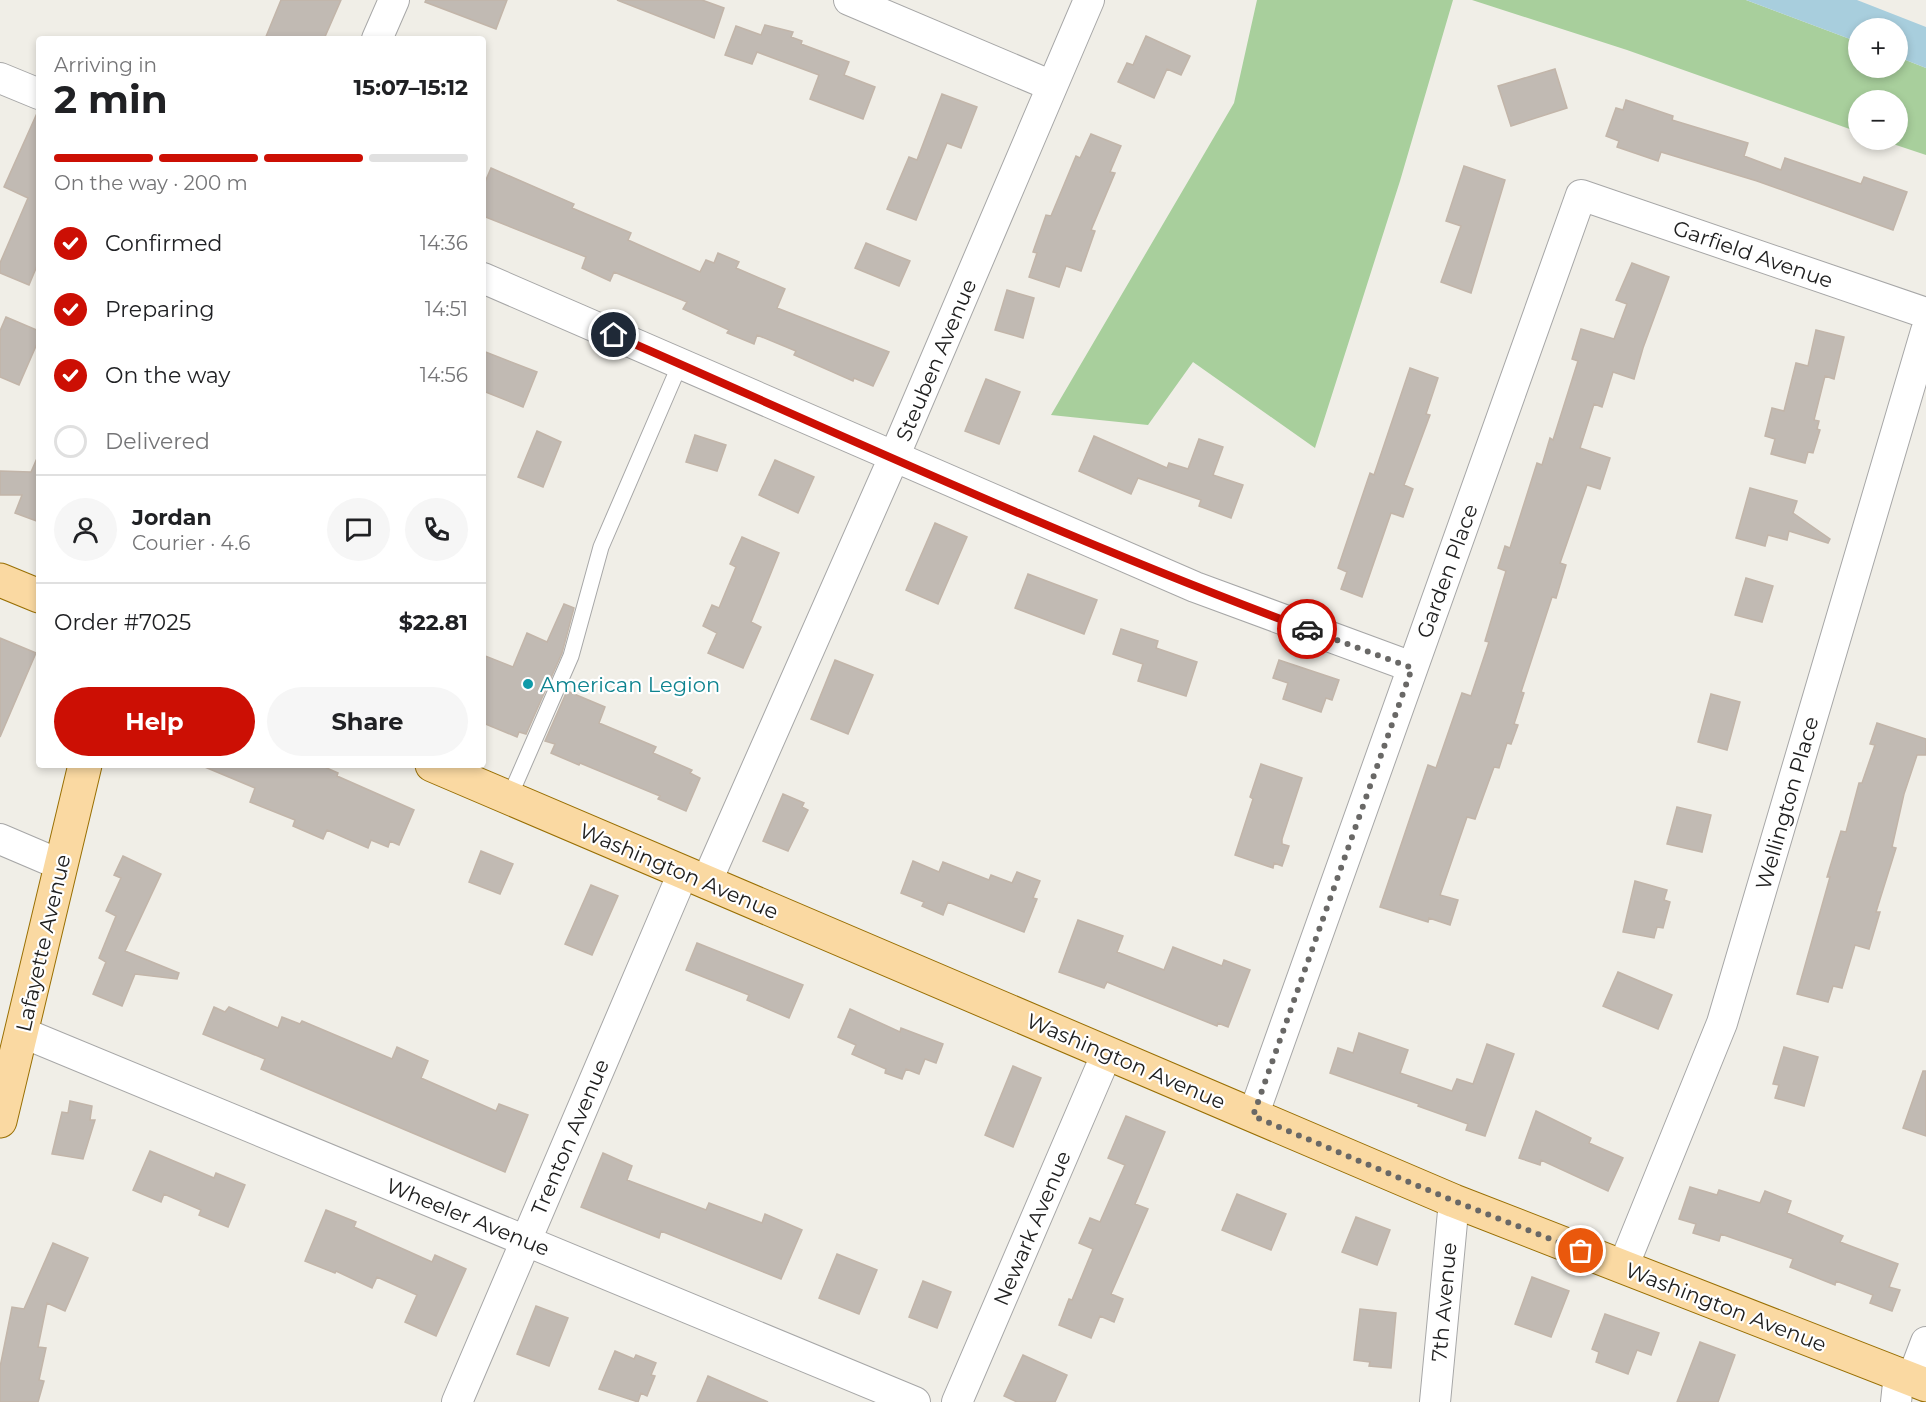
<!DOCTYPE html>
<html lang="en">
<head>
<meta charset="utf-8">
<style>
	body { margin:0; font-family:Montserrat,sans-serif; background:#f6f6f6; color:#202124; height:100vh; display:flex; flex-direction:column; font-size:22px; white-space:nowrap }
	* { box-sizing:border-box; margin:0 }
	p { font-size:20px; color:#757577 }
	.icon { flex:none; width:33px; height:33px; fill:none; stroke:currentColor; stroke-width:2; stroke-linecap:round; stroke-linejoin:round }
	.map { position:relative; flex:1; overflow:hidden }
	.drawer { position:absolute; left:36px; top:36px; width:450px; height:732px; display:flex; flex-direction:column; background:#fff; border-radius:6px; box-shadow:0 3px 9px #0003 }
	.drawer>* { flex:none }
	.buttons { position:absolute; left:1848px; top:18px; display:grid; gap:12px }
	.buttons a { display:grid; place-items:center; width:60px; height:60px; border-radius:50%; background:#fff; box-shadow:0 3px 9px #0003; font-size:30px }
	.pin { position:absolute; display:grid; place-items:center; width:51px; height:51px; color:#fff; margin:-26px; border:3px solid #fff; border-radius:50%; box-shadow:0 2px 6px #0007 }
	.courier { position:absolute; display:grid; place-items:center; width:60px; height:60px; margin:-30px; border:4px solid #cc0f04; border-radius:50%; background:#fff; color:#222; box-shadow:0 2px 8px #0007 }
	.overview em { font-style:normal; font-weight:700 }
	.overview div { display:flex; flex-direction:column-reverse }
	.overview { display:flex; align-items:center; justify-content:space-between; height:102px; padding:0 18px }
	h1 { font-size:39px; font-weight:700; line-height:45px }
	.bar { display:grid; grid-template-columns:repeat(4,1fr); gap:9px 6px; align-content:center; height:72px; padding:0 18px }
	.bar i { height:8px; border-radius:4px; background:#e0e0e0 }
	.bar .current { background:#cc0f04 }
	.bar p { grid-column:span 4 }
	.line { display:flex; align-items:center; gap:15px; padding:0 18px; border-top:2px solid #e0e0e0 }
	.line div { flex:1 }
	.round { display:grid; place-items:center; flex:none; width:63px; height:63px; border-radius:32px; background:#f6f6f6 }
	ol { padding:0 18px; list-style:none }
	li { display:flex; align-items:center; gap:18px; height:66px }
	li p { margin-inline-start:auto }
	li .icon { padding:6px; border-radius:50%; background:#cc0f04; color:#fff; stroke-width:4 }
	li:last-child { color:#757577 }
	li i { width:33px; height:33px; border:3px solid #e0e0e0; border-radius:50% }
	.action { display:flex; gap:12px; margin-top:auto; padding:12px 18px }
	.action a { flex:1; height:69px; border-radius:36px; background:#cc0f04; color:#fff; font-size:24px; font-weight:700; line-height:69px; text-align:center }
	.action a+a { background:#f6f6f6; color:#202124 }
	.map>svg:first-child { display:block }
	.forest { fill:#a8cf9c }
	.water { fill:#a8cedd }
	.building { fill:#c1bab3; stroke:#c2b5a9; stroke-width:1.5 }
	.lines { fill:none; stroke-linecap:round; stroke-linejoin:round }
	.lane-casing { stroke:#a7a7a7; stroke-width:17 }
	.street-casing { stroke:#a7a7a7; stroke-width:32 }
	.primary-casing { stroke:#996f03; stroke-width:35 }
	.lane { stroke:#fff; stroke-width:15 }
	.street { stroke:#fff; stroke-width:30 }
	.primary { stroke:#fad9a2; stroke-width:33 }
	.done { stroke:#696866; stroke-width:6; stroke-dasharray:0 10.8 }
	.route { stroke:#cc0f04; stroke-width:8 }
	.culture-dot { fill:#0f9aa8; stroke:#fff; stroke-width:2 }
	.labels { text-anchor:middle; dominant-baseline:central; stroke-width:4.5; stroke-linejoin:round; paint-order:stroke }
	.street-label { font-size:21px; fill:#202020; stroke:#fff }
	.culture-label { font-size:21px; fill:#0d838f; stroke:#fff; text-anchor:start }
</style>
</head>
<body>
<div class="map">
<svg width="1926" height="1402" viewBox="0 0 1926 1402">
	<rect width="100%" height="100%" fill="#f0eee7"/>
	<!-- forest -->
	<path class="forest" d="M1257,0h196l-53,181 -85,267 -122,-86 -45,63 -97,-10 183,-312z
		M1472,0h274l112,42v26h40v-11l28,11v87l-45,-15h17v-40h-40v32l-231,-82z"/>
	<!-- water -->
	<path class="water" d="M1746,0h111l69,27v41l-28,-11v-29h-40v14z"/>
	<!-- building -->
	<path class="building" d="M281,0h60l-17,39h-59z
		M426,0h81l-11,29 -71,-27z
		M617,0h85l22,8 -10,30z
		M765,25l28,7 -2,5 11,4 -1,3 48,18 -5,13 31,12 -12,32 -53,-20 9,-24 -62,-23 -5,12 -27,-9 11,-29 25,9z
		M1146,36l44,20 -9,19 -14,-6 -13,29 -36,-16 9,-19 6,2z
		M1555,69l12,39 -56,18 -13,-40z
		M942,94l35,13 -16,41 -14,-5 -31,77 -29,-11 22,-52 8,3z
		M1626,100l47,16 -1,4 76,23 -4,13 37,14 4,-12 76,26 3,-7 43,15 -14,38 -136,-49 -96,-29 -3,9 -41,-14 2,-6 -13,-5 10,-28 7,2z
		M38,111l1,150 -10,24 -29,-12v-10l28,-65 -24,-11z
		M1091,134l30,12 -11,26 5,1 -24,57 4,1 -14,40 -15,-5 -7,21 -30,-10 8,-24 -4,-1 13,-37 5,1 25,-60 4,2z
		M1464,166l41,14 -34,113 -30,-11 20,-56 -15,-5z
		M491,168l83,36 -2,4 59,25 -3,7 72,32 6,-12 8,3 4,-10 21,9 -3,6 49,21 -8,19 112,44 -16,34 -19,-8 -1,3 -59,-26 2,-4 -39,-16 -3,9 -27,-11 2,-3 -46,-21 4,-7 -73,-30 -4,9 -28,-13 4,-11 -103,-41v-29z
		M866,243l44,18 -11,25 -44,-18z
		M1632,263l37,14 -26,71 -9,31 -21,-7 -11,35 -8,-3 -14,44 30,10 -10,31 -13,-4 -27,78 6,2 -10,33 -4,-1 -31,95 3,1 -10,31 4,1 -7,19 -4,-1 -8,25 -5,-1 -19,52 -8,-2 -27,78 18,5 -8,25 -21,-7 -1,4 -48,-15 48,-142 8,3 26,-75 9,3 18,-54 -4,-1 21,-70 -8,-3 7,-22 5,2 27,-85 5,2 8,-27 3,2 25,-79 -6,-2 9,-30 33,10 13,-35 -11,-4z
		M1007,290l27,8 -11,40 -28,-8z
		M6,317l33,14v8l-20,46 -19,-8v-46z
		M1816,330l28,7 -10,42 -9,-3 -11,44 5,1 -2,8 3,1 -7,23 -5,-1 -3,11 -34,-9 4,-15 -10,-3 7,-28 12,3 12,-48 12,3z
		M483,351l54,21 -14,35 -40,-16z
		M1410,368l28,10 -12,36 4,1 -26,70 9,4 -10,28 -12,-4 -29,84 -21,-8 6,-17 -9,-4 32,-95 4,2z
		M986,379l34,13 -21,52 -34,-13z
		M537,431l24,11 -18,45 -25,-10z
		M695,435l31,10 -9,26 -31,-9z
		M1094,436l73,32 2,-5 19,6 11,-30 24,8 -10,28 30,10 -12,33 -32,-12 2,-6 -63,-22 -7,16 -52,-23z
		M38,456h1v66l-24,-9 7,-18h-22v-24l31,1z
		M775,460l39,17 -16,36 -39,-18z
		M1750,488l47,13 -4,12 37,26 -2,4 -39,-12 -2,9 -19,-5 -3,11 -29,-8z
		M935,523l32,14 -29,67 -32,-14z
		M742,537l37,16 -28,69 10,5 -18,41 -35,-15 9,-20 -14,-7 9,-21 7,3 17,-41 -6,-3z
		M1028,574l69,26 -13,34 -69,-26z
		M1746,578l27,8 -11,36 -27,-7z
		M564,604l10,4 -12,45 -36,81 -7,-2 -2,5 -34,-14v-68l30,12 14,-34 20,9z
		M1121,629l37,12 -2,7 41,14 -11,34 -48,-15 5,-17 -30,-10z
		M0,638l36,15 -36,84z
		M835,660l38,15 -25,59 -37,-15z
		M1279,660l60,20 -7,20 -6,-2 -5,14 -38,-13 5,-16 -15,-5z
		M567,691l38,16 -6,16 57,24 -3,6 39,17 -2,3 10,5 -14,33 -28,-12 2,-3 -80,-33 -1,2 -28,-12 4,-9 -10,-3z
		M1711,694l29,8 -13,48 -29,-8z
		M1877,723l49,16v16h-9l-13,39 -12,53 4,1 -20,64h4l-11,37 -14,-4 -13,43 -9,-2 -5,16 -31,-8 33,-117h-3l14,-46 5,1 13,-49h3l13,-38 -5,-1z
		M1261,764l41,14 -20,61v5l7,2 -7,20 -8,-3 -1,5 -38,-13 18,-56 -3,-2z
		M200,765h120l18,8 -1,3 77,34 -15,35 -9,-4 -2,6 -17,-7 -3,8 -41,-18 -4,9 -30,-13 2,-6 -45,-18 5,-14z
		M783,794l21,9 -2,4 6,3 -20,41 -25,-10z
		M1677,807l34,8 -9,37 -35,-8z
		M481,851l32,13 -13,30 -31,-12z
		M123,856l38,18 -36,77 54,22 -2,6 -42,-5 -13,32 -29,-12 13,-32 -7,-4 17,-42 -10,-5 15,-33 -7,-3z
		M913,861l26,11 4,-10 46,18 2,-5 21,8 5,-11 23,9 -7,17 4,1 -13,33 -76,-30 -5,13 -21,-9 2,-4 -23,-9z
		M1635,881l32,9 -3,10 6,2 -7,26 -6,-1 -3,11 -31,-6z
		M591,885l27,11 -26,59 -27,-11z
		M1078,920l45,16 -6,16 47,18 9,-23 49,19 2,-6 26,10 -22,57 -10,-4 -1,3 -110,-44 -3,6 -45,-16z
		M697,943l106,42 -14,33 -42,-18 2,-5 -63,-25z
		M1618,972l54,23 -14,34 -55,-23z
		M214,1007l11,5 4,-5 49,21 4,-11 18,7 2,-3 90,38 5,-12 31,14 -7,17 75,33 3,-7 29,11 -23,57 -244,-103 4,-10 -62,-25z
		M850,1009l50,23 1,-4 42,16 -7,19 -11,-4 -6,15 -13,-5 -4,10 -17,-6 1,-4 -34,-15 4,-9 -18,-8z
		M1359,1033l49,17 -8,23 52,18 5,-12 16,5 14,-40 27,10 -29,82 -19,-6 2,-6 -50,-18 1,-2 -89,-31 8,-25 15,5z
		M1784,1047l34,10 -14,49 -29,-8 4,-13 -6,-1z
		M1013,1066l28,12 -28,69 -28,-12z
		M1923,1071h3v65l-23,-8z
		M70,1101l22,5 -2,14h5l-12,39 -31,-5 10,-42 6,1z
		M1536,1111l55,27 -2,5 34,15 -15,33 -67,-31 -1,5 -21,-7z
		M1126,1116l39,16 -30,72 13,5 -37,85 12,5 -9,23 -14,-6 -9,22 -32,-13 10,-26 3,1 21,-51 -14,-6 11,-25 10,4 25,-57 -17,-7z
		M150,1151l64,27 2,-5 29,12 -17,42 -29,-12 2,-5 -37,-16 -3,8 -28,-12z
		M603,1153l29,13 -5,14 79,30 3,-7 53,20 3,-9 37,16 -21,49 -120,-48 -2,7 -78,-31z
		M1690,1187l27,8 2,-5 41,13 5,-12 26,10 -4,12 56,23 -3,6 58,22 -9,23 11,3 -8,21 -22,-8 3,-8 -37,-14 -1,4 -45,-18 3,-8 -72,-25 -2,7 -26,-8 3,-9 -17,-5z
		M1237,1194l49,20 -15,36 -49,-20z
		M326,1210l30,12 -2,5 78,35 3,-7 31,14 -30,67 -31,-14 12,-27 -40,-18 -5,11 -36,-17 -1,2 -30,-12z
		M1356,1217l34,13 -13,35 -35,-13z
		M53,1243l35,15 -23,53 -18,-8 -9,44 8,1 -7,32 5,1 -6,21h-38v-35l12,-60 12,2z
		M837,1254l40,16 -18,44 -40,-16z
		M1532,1277l37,14 -18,46 -36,-13z
		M923,1281l28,11 -14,36 -28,-11z
		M536,1306l32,12 -19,48 -32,-12z
		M1360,1309l36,4 -5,55 -22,-2 1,-4 -16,-2z
		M1605,1314l54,19 -8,22 -14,-5 -9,24 -32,-12 3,-10 -7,-3z
		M1700,1342l35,13 -17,47h-41z
		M615,1351l19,8 2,-4 20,8 -5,12 4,1 -8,20 -6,-3 -3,9 -39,-13z
		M1023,1355l44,20 -12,27h-38l-13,-6z
		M708,1376l60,26h-71z"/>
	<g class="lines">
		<!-- lane casing -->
		<g class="lane-casing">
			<path id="lane" d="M509,798l62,-142 30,-109 79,-183"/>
		</g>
		<!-- street casing -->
		<g class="street-casing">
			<path id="street" d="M849,0l203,86
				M377,39l17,-39
				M0,78l39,16
				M483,278l712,309 217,80
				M0,839l61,26
				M706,883l188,-426 195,-457
				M21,1032l894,370
				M1253,1116l328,-921 345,118
				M1623,1267l99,-244 204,-692
				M1912,1379l14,-37
				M457,1402l226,-529
				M957,1402l150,-349
				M1435,1402l19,-201
				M1896,1402l3,-28"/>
		</g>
		<!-- primary casing -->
		<g class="primary-casing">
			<path id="primary" d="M0,580l39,16
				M432,765l1022,436 472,184
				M0,1121l85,-356"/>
		</g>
		<!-- lane -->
		<use href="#lane" class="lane"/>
		<!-- street -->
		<use href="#street" class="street"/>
		<!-- primary -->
		<use href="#primary" class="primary"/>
	</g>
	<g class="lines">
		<!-- done -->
		<path class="done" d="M1307,629l105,39 -159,448 201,85 127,50"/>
		<!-- route -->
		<path class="route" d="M614,335c230,101 458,207 693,294"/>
	</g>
	<!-- markers -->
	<circle class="culture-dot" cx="528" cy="684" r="6"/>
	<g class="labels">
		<!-- street labels -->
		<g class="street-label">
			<text transform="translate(1753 254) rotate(19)">Garfield Avenue</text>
			<text transform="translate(936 360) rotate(-67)">Steuben Avenue</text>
			<text transform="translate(1447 571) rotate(-70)">Garden Place</text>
			<text transform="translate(1787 803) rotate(-74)">Wellington Place</text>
			<text transform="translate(679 871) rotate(23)">Washington Avenue</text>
			<text transform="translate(43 943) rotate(-77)">Lafayette Avenue</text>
			<text transform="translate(1126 1061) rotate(23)">Washington Avenue</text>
			<text transform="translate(570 1137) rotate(-67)">Trenton Avenue</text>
			<text transform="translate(468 1217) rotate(22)">Wheeler Avenue</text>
			<text transform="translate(1032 1228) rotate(-67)">Newark Avenue</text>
			<text transform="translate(1444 1302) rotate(-85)">7th Avenue</text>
			<text transform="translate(1726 1307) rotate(21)">Washington Avenue</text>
		</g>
		<!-- culture labels -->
		<g class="culture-label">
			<text x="540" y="684">American Legion</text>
		</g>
	</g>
</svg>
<div class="buttons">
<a>+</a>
<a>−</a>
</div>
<div class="pin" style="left:1581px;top:1251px;background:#ea580c"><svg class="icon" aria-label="bag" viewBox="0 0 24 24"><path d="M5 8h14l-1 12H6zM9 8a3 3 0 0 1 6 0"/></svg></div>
<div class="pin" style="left:614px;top:335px;background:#1f2937"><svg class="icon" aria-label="home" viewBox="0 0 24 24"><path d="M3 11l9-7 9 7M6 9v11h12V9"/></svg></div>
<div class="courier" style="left:1307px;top:629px"><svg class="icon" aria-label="car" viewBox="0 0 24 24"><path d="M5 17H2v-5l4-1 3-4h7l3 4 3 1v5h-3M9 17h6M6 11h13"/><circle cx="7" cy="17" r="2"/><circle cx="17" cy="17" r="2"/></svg></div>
<section class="drawer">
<div class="overview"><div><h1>2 min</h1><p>Arriving in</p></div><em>15:07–15:12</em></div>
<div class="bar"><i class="current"></i><i class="current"></i><i class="current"></i><i></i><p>On the way · 200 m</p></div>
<ol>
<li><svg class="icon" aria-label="check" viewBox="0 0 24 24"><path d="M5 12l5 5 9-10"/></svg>Confirmed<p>14:36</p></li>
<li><svg class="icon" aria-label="check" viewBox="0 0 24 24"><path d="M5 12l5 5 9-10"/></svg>Preparing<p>14:51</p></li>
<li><svg class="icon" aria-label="check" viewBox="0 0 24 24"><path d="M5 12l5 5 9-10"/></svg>On the way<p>14:56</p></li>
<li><i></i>Delivered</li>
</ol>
<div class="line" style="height:108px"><a class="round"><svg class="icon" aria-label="person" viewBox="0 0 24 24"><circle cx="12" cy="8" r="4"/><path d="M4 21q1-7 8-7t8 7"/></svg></a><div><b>Jordan</b><p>Courier · 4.6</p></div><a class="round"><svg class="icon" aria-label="chat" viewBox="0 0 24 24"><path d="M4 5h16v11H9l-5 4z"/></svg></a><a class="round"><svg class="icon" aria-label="phone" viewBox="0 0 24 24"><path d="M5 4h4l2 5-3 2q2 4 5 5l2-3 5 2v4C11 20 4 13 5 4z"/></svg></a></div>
<div class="line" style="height:78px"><div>Order #7025</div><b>$22.81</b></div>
<div class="action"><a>Help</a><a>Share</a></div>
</section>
</div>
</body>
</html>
